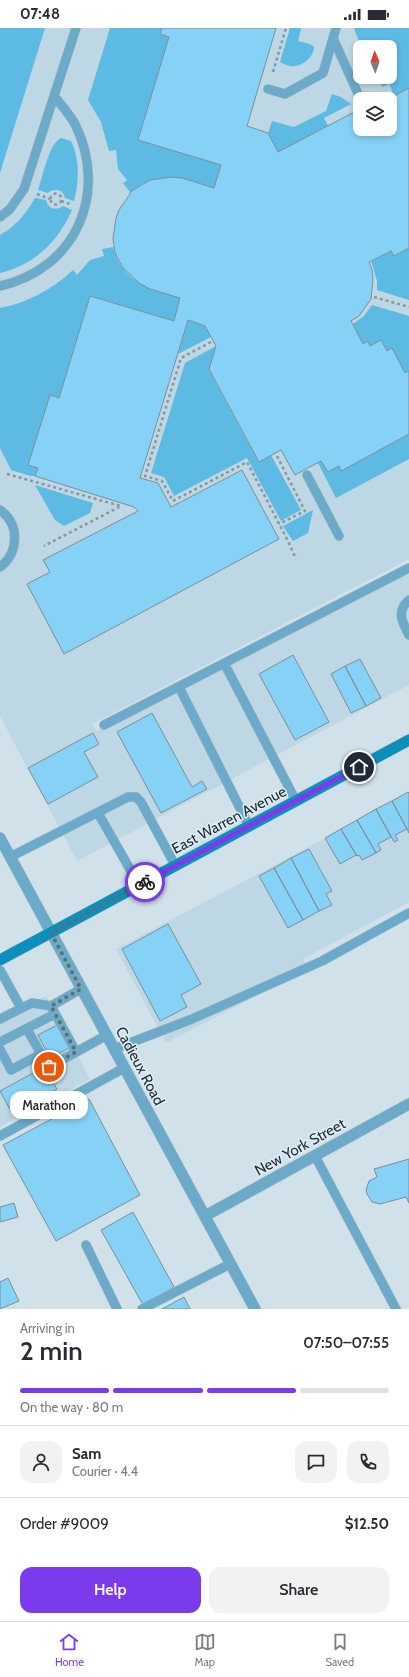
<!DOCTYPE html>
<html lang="en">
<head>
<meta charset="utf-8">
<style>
	body { margin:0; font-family:Cabin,sans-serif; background:#f2f2f3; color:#2b2b33; height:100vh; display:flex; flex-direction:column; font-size:15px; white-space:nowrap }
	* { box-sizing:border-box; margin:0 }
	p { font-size:13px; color:#7c7c81 }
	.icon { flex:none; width:22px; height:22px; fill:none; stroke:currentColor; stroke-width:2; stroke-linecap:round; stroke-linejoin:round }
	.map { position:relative; height:1281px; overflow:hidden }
	.details { display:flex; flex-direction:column; background:#fff; flex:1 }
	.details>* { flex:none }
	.needle { width:26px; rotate:358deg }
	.controls { position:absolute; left:353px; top:12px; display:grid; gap:8px }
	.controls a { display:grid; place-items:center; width:44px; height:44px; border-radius:8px; background:#fff; box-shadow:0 2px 6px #0003; font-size:20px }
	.pin { position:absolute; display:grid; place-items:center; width:34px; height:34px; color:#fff; margin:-17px; border:2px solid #fff; border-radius:50%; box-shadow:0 1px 4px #0007 }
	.courier { position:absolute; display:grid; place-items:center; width:40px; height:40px; margin:-20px; border:3px solid #7c3aed; border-radius:50%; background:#fff; color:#222; box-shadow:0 1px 5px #0007 }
	.bubble { position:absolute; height:28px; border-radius:12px; background:#fff; box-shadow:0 2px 6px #0003; font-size:13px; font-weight:600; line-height:28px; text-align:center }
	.overview em { font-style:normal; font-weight:600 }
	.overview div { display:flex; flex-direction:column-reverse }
	.overview { display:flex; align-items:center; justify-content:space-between; height:68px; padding:0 20px }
	h1 { font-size:26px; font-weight:600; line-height:30px }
	.bar { display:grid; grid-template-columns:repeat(4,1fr); gap:6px 4px; align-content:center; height:48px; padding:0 20px }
	.bar i { height:5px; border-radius:3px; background:#e1e1e2 }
	.bar .selected { background:#7c3aed }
	.bar p { grid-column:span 4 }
	.line { display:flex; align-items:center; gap:10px; padding:0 20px; border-top:1px solid #e1e1e2 }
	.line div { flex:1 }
	.round { display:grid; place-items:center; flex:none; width:42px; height:42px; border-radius:12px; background:#f2f2f3 }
	.cta { display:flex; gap:8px; margin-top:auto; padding:8px 20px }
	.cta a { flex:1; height:46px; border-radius:12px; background:#7c3aed; color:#fff; font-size:16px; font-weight:600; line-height:46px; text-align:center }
	.cta a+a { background:#f2f2f3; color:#2b2b33 }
	.status { display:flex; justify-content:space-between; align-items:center; height:28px; padding:0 20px; background:#fff; direction:ltr }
	.status svg { height:11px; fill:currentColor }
	.dock { display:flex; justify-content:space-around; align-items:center; height:56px; border-top:1px solid #e1e1e2; background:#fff; font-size:11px; color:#7c7c81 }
	.dock a { display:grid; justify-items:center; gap:2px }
	.dock .selected { color:#7c3aed }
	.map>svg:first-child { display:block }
	.built { fill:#bdd7e4; fill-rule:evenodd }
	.green { fill:#5cbae3 }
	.building { fill:#85d2f6; stroke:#7e8e96 }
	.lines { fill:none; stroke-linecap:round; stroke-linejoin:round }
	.service-casing { stroke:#aebdc5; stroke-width:10 }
	.minor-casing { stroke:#aebdc5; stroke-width:12 }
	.tertiary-casing { stroke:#aebdc5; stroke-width:12 }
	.secondary-casing { stroke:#aebdc5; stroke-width:12 }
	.path { stroke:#8a979d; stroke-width:2.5; stroke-dasharray:3 3; stroke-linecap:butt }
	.service { stroke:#6baac8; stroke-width:9 }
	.minor { stroke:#6baac8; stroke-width:11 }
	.tertiary { stroke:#6baac8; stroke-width:11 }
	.secondary { stroke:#0d8fbc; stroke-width:11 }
	.done { stroke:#616b70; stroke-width:4; stroke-dasharray:0 7.2 }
	.route { stroke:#7c3aed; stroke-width:5 }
	.labels { text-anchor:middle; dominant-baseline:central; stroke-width:3; stroke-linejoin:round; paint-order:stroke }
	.street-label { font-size:15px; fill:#252c2f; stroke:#ddeef8 }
</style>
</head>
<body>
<div class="status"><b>07:48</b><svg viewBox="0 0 49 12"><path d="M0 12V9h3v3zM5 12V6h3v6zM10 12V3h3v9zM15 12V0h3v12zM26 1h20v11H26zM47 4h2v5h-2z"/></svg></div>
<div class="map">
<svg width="409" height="1281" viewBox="0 0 409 1281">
	<rect width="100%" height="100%" fill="#d0e1ea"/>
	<!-- built -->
	<path class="built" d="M0,0h409v531l-317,165 4,7 313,-159v113l-332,176 -77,-145zM360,19h30v30h-30zM360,71h30v30h-30z
		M409,766v108l-106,57 5,10 -142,74 -50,-94z
		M46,968l44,83 -90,48v-110z"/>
	<!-- green -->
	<path class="green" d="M0,0h45l-45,145z
		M110,0h52l-2,6 9,3 -31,103 83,25 -7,23c-34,-10 -52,-19 -84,4l-7,-9 4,-3 -9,-11 -2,-19 -7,1 -8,-29 -13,-22z
		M290,0h11l-3,13 12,3 4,3c0,11 -14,21 -24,19 -4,-1 -7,-2 -10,-4z
		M354,0h55v60l-15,8 -5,-12 -7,3 -5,-10h13v-30h-29z
		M332,66l9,3 10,7 -27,14 4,8 -50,26 -10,-19 4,-12 22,6 32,-16z
		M61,110l10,3c9,18 8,41 3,60l-9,-3c-2,-8 -7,-9 -15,-7l-2,2 -10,-3c5,-14 11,-47 23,-52z
		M35,170l11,2c2,9 10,11 17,6l9,4c-14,32 -38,55 -72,63v-38c16,-9 26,-21 35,-37z
		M113,219c9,35 37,42 67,51l-6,23 -84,-25 -31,102 -9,-3 -21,70 9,3 -3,8h-4l-20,-6 -11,-22v-140c27,-5 53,-19 73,-38l4,5 13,-15 14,-4 -2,-7z
		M409,220v52l-32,-10v-9l-6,-20 20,-10 3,5z
		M372,277l37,11v55l-4,2 -18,-22 -6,-11 -11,6 -2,-4 -5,2 -10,-20 11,-8z
		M188,292l17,6 6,11 -33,17z
		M216,318l-7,24 49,91 13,-6 30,55 -20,11 -34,-63 -73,38 -10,-19 -13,-4 34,-110z
		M409,406v25l-73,39 -18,-35 3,-2 7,11 11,-6 2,4z
		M35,457l58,18 -3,10 -26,13 -9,-6z
		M313,482l-5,23 -15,8 -10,-15z"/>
	<!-- building -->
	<path class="building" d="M162,0h114l-29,98 21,7 10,19 82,-43v20h30v-30h-1l20,-11v160l-15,8 -3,-5 -22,11 3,8 1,9 -2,20 -12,17 -8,5 12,23 5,-3 2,5 11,-6 6,11 5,-3 13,25 4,-2v63l-68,37 -2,-5 -11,6 -7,-11 -26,14 -14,-25 -22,12 -50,-93 7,-23 -11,-20 -17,-6 -48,158 18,5 13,24 71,-37 37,69 -215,115 -37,-70 23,-12 -7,-12 95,-49 -4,-4 -99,-31 3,-8 -10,-3 22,-70 9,3 31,-102 84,25 6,-23 -30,-9 -11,-6 -16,-15 -8,-15 -2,-14 3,-21 3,-8 11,-16v-2l20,-12 22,-3 10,1 32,10 7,-23 -83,-25 31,-103 -9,-3z
		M293,627l36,67 -34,18 -36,-66z
		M360,631l21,39 -15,8 -21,-40z
		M345,638l21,40 -15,7 -20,-39z
		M152,685l40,74 10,-6 5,8 -46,24 -44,-81z
		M93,705l6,11 -15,8 14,25 -50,27 -20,-36z
		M408,764l1,1v40l-17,-32z
		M392,773l15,28 -12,6 3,5 -4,2 -18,-33z
		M376,781l15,28 -13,7 3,6 -5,3 -19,-33z
		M357,792l19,33 -14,7 -3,-5 -2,1 -16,-27z
		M341,801l15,26 -16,9 -15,-26z
		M309,821l23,42 -6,3 6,11 -13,6 -28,-53z
		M291,830l28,53 -16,9 -29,-52z
		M274,840l29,52 -15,8 -29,-52z
		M168,896l33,60 -20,11 6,12 -27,14 -38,-72z
		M59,996l12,23 -21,11 -12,-23z
		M44,1039l13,22 -45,24 -12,-22z
		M89,1071l51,96 -84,46 -53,-96z
		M409,1131v44l-3,-6 -26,7 -8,-2 -5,-8 -1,-4 3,-9 8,-4 -3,-8z
		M14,1175l4,14 -18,5v-15z
		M133,1184l41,75 -31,18 -42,-75z
		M8,1250l11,23 -19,8v-27z
		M184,1269l6,12h-28z"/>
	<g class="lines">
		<!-- service casing -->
		<g class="service-casing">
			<path id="service" d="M333,10l26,58
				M268,61l17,5 38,-21 13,-45
				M0,189l10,-8 14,-20 52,-161
				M0,258c76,-17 109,-93 75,-162 -5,-9 -13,-18 -20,-27
				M307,447l32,61
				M0,482c20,14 19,43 0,57
				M409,572c-13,11 -7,22 0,35
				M224,635l72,138
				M179,659l70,139
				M104,697l305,-157
				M98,785l41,72
				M10,829l118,-60h8l5,5 34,63
				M0,942l21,38
				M51,978l30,-17
				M0,991l32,-16 19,3 25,46
				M27,1001l14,25
				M0,1014l55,-28
				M0,1021l11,21 30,-16 8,13 58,-32
				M114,1021l78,-30 130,-58 87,-48
				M0,1108l124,-68
				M315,1128l81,153
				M86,1217l31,64
				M142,1281l88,-45"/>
		</g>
		<!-- minor casing -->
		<g class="minor-casing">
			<path id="minor" d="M205,1188l204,-112"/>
		</g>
		<!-- tertiary casing -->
		<g class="tertiary-casing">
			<path id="tertiary" d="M0,810l255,471"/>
		</g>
		<!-- secondary casing -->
		<g class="secondary-casing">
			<path id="secondary" d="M0,932l409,-220"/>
		</g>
		<!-- path -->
		<path class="path" d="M273,44l13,-44
			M50.5 171a5.5 5.5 0 1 1 11 0a5.5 5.5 0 1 1-11 0Z
			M37,166l13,5
			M61,173l9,3
			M374,269l35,10
			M211,314l-30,16 -36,118 17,5 11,20 74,-39 41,79 8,18
			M277,428l28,55 -26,13
			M7,446l114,32 -77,40"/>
		<!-- service -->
		<use href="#service" class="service"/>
		<!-- minor -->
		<use href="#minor" class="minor"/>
		<!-- tertiary -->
		<use href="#tertiary" class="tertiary"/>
		<!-- secondary -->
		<use href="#secondary" class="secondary"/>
	</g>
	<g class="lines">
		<!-- done -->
		<path class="done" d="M49,1039l27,-15 -25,-46 30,-17 -30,-56 94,-51"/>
		<!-- route -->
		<path class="route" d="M145,854l214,-115"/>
	</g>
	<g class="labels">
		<!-- street labels -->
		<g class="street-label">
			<text transform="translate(229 792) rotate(-28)">East Warren Avenue</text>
			<text transform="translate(140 1038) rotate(62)">Cadieux Road</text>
			<text transform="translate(300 1119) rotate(-29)">New York Street</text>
		</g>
	</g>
</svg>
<div class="controls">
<a><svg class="needle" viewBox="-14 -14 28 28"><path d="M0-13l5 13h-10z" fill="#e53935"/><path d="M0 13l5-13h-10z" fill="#7c7c81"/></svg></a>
<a><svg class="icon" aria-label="layers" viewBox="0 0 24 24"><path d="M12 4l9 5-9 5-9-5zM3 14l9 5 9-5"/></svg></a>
</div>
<div class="pin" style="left:49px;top:1039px;background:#ea580c"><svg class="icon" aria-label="bag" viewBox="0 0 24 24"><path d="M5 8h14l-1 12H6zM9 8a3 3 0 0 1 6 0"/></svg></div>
<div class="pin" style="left:359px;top:739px;background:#1f2937"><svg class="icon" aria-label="home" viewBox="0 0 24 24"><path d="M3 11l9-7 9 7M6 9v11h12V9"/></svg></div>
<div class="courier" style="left:145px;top:854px"><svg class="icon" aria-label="bike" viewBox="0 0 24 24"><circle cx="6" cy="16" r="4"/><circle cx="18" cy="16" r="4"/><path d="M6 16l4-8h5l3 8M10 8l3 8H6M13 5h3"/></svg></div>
<div class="bubble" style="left:10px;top:1063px;width:78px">Marathon</div>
</div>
<section class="details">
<div class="overview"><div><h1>2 min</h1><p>Arriving in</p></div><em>07:50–07:55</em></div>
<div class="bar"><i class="selected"></i><i class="selected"></i><i class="selected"></i><i></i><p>On the way · 80 m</p></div>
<div class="line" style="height:72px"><a class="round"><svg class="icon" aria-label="person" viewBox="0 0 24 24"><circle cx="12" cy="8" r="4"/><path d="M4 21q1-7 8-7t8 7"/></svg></a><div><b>Sam</b><p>Courier · 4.4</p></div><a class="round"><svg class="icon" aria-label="chat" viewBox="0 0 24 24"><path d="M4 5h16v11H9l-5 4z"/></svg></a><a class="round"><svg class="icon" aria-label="phone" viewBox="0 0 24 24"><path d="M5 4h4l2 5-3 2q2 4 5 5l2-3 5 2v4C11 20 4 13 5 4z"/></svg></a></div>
<div class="line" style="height:52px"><div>Order #9009</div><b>$12.50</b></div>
<div class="cta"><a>Help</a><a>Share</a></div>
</section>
<nav class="dock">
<a class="selected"><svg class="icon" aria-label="home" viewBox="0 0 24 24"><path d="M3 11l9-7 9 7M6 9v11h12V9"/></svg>Home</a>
<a><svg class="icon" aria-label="map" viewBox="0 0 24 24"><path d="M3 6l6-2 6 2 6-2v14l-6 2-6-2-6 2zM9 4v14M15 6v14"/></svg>Map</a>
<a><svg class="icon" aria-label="saved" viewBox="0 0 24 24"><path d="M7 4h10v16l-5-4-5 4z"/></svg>Saved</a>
</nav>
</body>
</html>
